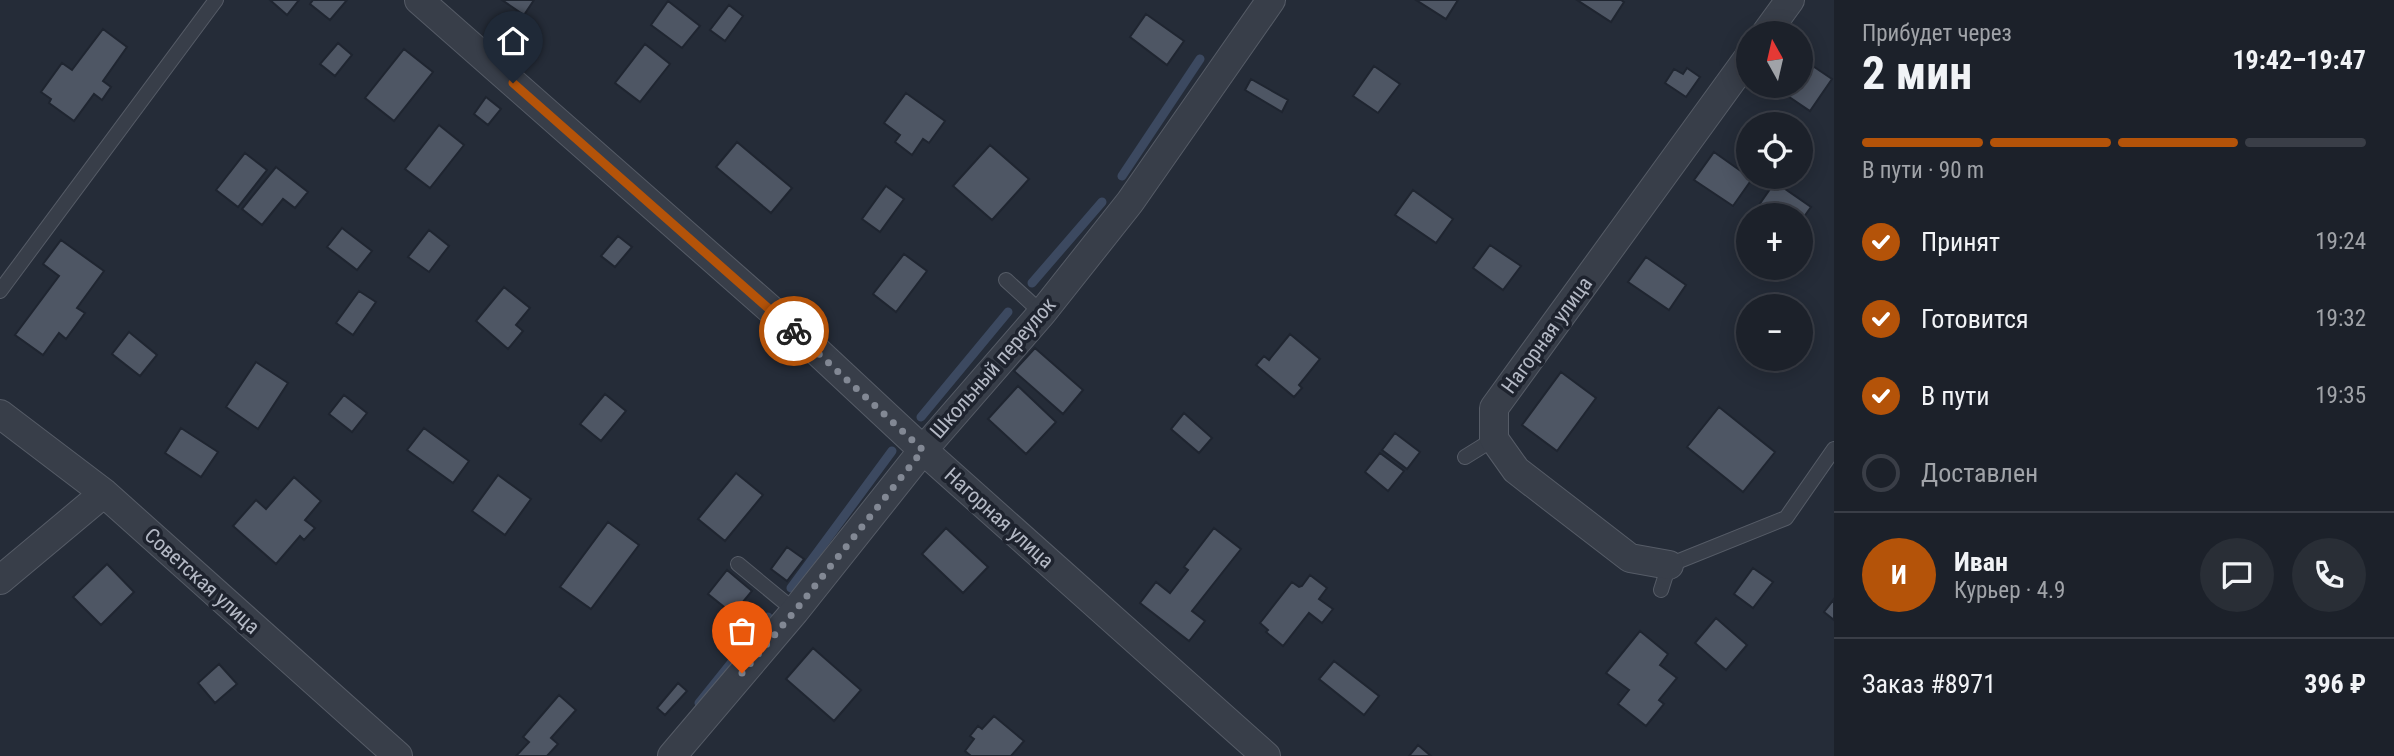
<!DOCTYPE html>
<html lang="ru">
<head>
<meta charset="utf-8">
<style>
	body { margin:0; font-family:"Roboto Condensed",sans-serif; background:#292e36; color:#f1f3f6; height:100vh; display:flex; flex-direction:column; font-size:26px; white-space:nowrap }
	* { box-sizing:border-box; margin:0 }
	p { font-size:23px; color:#a0a3a8 }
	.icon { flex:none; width:38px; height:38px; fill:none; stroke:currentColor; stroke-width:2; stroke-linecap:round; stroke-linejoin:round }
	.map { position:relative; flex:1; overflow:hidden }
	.side { display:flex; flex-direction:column; background:#1c212a; width:560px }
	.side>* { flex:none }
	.needle { width:46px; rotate:352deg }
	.fabs { position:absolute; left:1736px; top:21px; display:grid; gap:14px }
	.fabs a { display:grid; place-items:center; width:77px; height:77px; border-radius:50%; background:#1c212a; box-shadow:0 4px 18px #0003,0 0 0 2px #3a3e47; font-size:35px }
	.pin { position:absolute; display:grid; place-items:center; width:60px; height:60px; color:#fff; margin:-72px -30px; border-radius:50% 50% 50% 0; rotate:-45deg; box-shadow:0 0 7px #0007 }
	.pin .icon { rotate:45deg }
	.courier { position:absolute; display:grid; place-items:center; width:70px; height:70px; margin:-35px; border:5px solid #b45309; border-radius:50%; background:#fff; color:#222; box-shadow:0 2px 9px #0007 }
	.overview em { font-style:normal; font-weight:700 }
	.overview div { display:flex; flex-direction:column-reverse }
	.overview { display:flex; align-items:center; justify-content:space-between; height:119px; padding:0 28px }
	h1 { font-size:46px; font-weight:700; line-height:52px }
	.bar { display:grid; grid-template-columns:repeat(4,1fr); gap:10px 7px; align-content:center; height:84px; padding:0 28px }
	.bar i { height:9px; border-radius:5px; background:#3a3e47 }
	.bar .on { background:#b45309 }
	.bar p { grid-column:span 4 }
	.line { display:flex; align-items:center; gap:18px; padding:0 28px; border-top:2px solid #3a3e47 }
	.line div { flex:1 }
	.round { display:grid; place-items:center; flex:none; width:74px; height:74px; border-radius:37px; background:#292e36 }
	ol { padding:0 28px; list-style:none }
	li { display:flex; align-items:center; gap:21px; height:77px }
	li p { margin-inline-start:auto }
	li .icon { padding:7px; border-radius:50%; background:#b45309; color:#fff; stroke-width:4 }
	li:last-child { color:#a0a3a8 }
	li i { width:38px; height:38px; border:4px solid #3a3e47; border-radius:50% }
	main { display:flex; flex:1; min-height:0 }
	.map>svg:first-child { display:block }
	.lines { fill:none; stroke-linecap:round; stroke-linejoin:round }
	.stream { stroke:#3c4960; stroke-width:9 }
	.building { fill:#4e5664; stroke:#1f2530; stroke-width:2 }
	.lane-casing { stroke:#565c67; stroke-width:16 }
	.street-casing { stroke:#565c67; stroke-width:30 }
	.lane { stroke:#383e49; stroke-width:14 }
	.street { stroke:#383e49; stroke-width:28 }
	.done { stroke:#828894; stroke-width:7; stroke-dasharray:0 12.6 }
	.route { stroke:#b45309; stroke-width:9 }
	.labels { text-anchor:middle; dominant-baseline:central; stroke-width:7; stroke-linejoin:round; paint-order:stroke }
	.street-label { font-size:21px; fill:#b4b9c5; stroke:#1e232e }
</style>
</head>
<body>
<main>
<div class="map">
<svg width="1834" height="756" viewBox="0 0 1834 756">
	<rect width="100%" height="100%" fill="#252c38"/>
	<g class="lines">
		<!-- stream -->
		<path class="stream" d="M1122,176l78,-117
			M1032,283l70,-81
			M921,417l87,-105
			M791,588l101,-137
			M699,703l69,-86"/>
	</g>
	<!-- building -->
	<path class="building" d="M270,0h29l-12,15z
		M313,0h34l-17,20 -20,-16z
		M502,0h32l-10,15z
		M1416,0h42l-12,19z
		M1577,0h44l3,2 -13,20z
		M668,1l32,25 -18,22 -31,-23z
		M729,5l14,11 -18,25 -15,-11z
		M1146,14l38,27 -17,24 -37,-28z
		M103,29l24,18 -24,34 8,6 -9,13 -8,-6 -20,27 -25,-18 2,-4 -10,-7 21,-29 10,7z
		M338,43l14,12 -17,21 -15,-12z
		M645,44l25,20 -30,38 -25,-19z
		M404,49l29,23 -39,49 -29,-23z
		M1801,58l31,21 -22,32 -37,-25h28z
		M1374,66l26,18 -22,29 -25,-17z
		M1687,68l13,9 -14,20 -21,-14 9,-14 9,5z
		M1251,79l37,21 -6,12 -37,-22z
		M906,93l39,28 -16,22 -6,-4 -11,16 -17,-13 5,-7 -16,-12z
		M486,97l15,12 -13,16 -14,-11z
		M439,125l25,20 -34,43 -25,-19z
		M737,142l55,46 -21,25 -55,-46z
		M990,145l39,34 -37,41 -39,-34z
		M1714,152l38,27 -19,27 -39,-26z
		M245,153l22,17 -29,37 -22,-17z
		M276,167l32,25 -13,16 -12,-9 -21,26 -20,-16z
		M1775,182l36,25 -10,14v-6h-49z
		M886,186l18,13 -24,33 -18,-13z
		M1413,190l40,29 -17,24 -41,-28z
		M342,228l30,23 -15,19 -30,-23z
		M429,230l20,16 -20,26 -21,-15z
		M618,236l14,11 -17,20 -14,-11z
		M61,240l43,31 -27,37 8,5 -19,26 -7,-6 -16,22 -28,-20 44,-59 -16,-12z
		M1490,245l31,21 -18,24 -30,-22z
		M904,254l23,17 -31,41 -23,-18z
		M1646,257l40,28 -17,25 -41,-28z
		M504,287l26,21 -14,17 7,6 -15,18 -32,-28z
		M359,291l17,11 -23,33 -17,-12z
		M129,332l28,23 -17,21 -28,-22z
		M1290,334l30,25 -21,26 3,3 -8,9 -38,-32 8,-9 5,4z
		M1035,348l48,42 -20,24 -49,-43z
		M256,362l32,21 -30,46 -32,-22z
		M1561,372l35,26 -39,53 -35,-26z
		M1018,386l38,36 -30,32 -38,-35z
		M605,394l21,17 -25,30 -21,-17z
		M344,395l23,18 -15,19 -23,-18z
		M1719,407l56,45 -32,40 -56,-45z
		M1184,413l28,25 -13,15 -28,-24z
		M181,428l37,24 -17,25 -36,-24z
		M424,428l45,33 -16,22 -46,-33z
		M1395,433l25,19 -13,17 -25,-19z
		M1380,453l24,18 -16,20 -23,-19z
		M736,473l27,22 -38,46 -27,-22z
		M498,475l33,24 -26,36 -33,-24z
		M294,477l27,24 -16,19 10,8 -11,12 -4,-4 -24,28 -43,-38 23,-26 10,9z
		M608,522l31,23 -48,64 -31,-22z
		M946,528l42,39 -25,26 -41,-39z
		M1214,528l27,21 -49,62 13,10 -16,20 -49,-38 16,-21 14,11 18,-23 -4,-3z
		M787,547l17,12 -17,22 -16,-12z
		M107,564l27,28 -33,33 -28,-28z
		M1753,568l20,14 -20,26 -19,-14z
		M727,570l25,21 -19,23 -25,-20z
		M1310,575l17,13 -8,11 14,10 -11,14 -13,-10 -26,33 -17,-14 2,-2 -8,-7 32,-41 7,5 3,-1z
		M1834,599v21l-10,-8z
		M1716,618l31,27 -21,25 -31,-27z
		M1640,631l28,23 -8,11 17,13 -18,22 5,4 -18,22 -28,-22 11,-14 -23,-17z
		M813,648l48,42 -27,31 -48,-42z
		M1334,661l45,35 -15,19 -45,-36z
		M219,664l18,20 -22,19 -17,-20z
		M678,683l9,8 -22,24 -8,-7z
		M559,695l17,15 -25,28 7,6 -11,12h-31l13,-14 -6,-5z
		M994,716l30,25 -13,15h-40l-6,-5 9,-12 -4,-3 8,-10 4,3z
		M1418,745l13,11h-22z"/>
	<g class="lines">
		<!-- lane casing -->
		<g class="lane-casing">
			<path id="lane" d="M1006,280l36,33
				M0,291l216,-291
				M1465,457l29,-18
				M738,564l57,47
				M1661,590l8,-25 117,-47 48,-69"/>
		</g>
		<!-- street casing -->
		<g class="street-casing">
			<path id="street" d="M419,0l385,339 119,111 343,306
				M1766,33l24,-33
				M0,414l104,79 294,263
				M1669,565l-39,-7 -114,-88 -22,-31v-31l254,-350
				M0,580l104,-87
				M672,756l123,-145 128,-161 119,-137 88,-111 141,-202"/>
		</g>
		<!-- lane -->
		<use href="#lane" class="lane"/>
		<!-- street -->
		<use href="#street" class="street"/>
	</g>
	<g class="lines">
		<!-- done -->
		<path class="done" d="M742,673l53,-62 128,-161 -129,-119"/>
		<!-- route -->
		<path class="route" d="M513,83l281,248"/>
	</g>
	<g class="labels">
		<!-- street labels -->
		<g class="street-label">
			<text transform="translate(1547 335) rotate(-54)">Нагорная улица</text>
			<text transform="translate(993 368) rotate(-49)">Школьный переулок</text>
			<text transform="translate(999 518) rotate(42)">Нагорная улица</text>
			<text transform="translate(202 581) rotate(42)">Советская улица</text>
		</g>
	</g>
</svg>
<div class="fabs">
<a><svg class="needle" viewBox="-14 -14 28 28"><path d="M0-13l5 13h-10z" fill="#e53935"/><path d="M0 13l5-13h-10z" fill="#a0a3a8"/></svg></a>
<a><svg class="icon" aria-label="locate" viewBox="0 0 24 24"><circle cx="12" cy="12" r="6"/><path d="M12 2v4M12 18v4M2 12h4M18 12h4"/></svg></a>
<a>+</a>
<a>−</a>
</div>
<div class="pin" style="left:742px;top:673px;background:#ea580c"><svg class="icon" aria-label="bag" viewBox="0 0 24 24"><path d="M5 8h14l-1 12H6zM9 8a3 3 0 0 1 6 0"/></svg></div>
<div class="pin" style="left:513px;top:83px;background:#1f2937"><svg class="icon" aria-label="home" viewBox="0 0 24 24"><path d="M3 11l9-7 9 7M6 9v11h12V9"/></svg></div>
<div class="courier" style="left:794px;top:331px"><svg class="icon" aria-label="bike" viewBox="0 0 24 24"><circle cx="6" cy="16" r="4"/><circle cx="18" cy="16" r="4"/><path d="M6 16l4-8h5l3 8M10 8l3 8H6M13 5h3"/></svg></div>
</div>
<section class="side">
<div class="overview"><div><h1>2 мин</h1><p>Прибудет через</p></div><em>19:42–19:47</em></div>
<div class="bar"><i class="on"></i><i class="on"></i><i class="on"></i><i></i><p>В пути · 90 m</p></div>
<ol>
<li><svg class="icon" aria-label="check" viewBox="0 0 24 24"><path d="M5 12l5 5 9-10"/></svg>Принят<p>19:24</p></li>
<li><svg class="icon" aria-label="check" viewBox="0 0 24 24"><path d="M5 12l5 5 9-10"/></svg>Готовится<p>19:32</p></li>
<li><svg class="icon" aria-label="check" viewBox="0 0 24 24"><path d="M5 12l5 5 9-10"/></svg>В пути<p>19:35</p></li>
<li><i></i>Доставлен</li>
</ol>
<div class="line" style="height:126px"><b class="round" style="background:#b45309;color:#fff">И</b><div><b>Иван</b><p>Курьер · 4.9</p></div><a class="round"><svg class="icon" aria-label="chat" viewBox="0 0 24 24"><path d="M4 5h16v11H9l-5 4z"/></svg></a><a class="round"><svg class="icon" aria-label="phone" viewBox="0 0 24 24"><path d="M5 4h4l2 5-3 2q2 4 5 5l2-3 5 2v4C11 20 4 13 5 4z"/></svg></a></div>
<div class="line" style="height:91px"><div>Заказ #8971</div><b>396 ₽</b></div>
</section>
</main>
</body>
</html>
